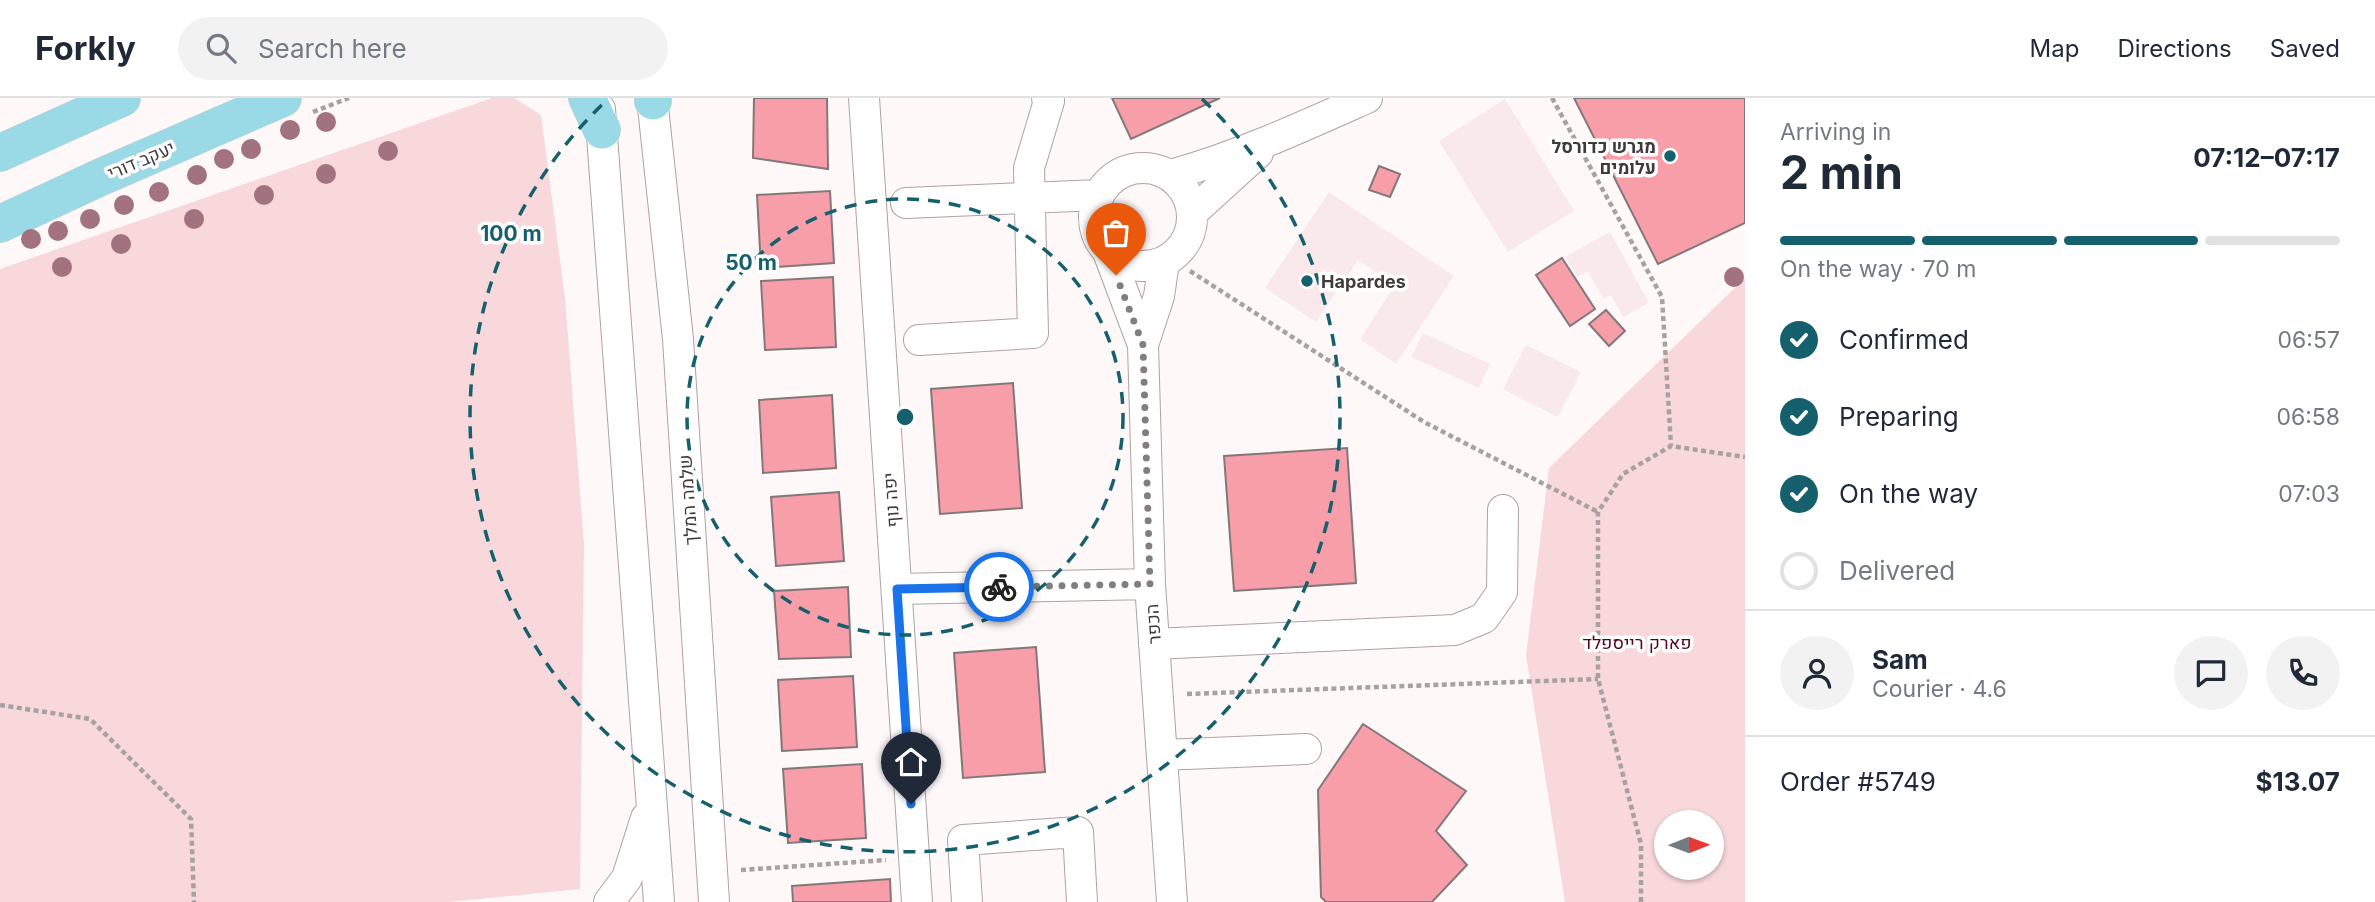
<!DOCTYPE html>
<html lang="en">
<head>
<meta charset="utf-8">
<style>
	body { margin:0; font-family:Inter,Heebo,sans-serif; background:#f2f2f3; color:#1f2937; height:100vh; display:flex; flex-direction:column; font-size:26px; white-space:nowrap }
	* { box-sizing:border-box; margin:0 }
	p { font-size:23px; color:#747a83 }
	.icon { flex:none; width:38px; height:38px; fill:none; stroke:currentColor; stroke-width:2; stroke-linecap:round; stroke-linejoin:round }
	.map { position:relative; flex:1; overflow:hidden }
	.sheet { display:flex; flex-direction:column; background:#fff; width:630px }
	.sheet>* { flex:none }
	.needle { width:46px; rotate:89deg }
	.controls { position:absolute; left:1654px; top:712px; display:grid; gap:14px }
	.controls a { display:grid; place-items:center; width:70px; height:70px; border-radius:50%; background:#fff; box-shadow:0 2px 5px #0004; font-size:35px }
	.pin { position:absolute; display:grid; place-items:center; width:60px; height:60px; color:#fff; margin:-72px -30px; border-radius:50% 50% 50% 0; rotate:-45deg; box-shadow:0 0 7px #0007 }
	.pin .icon { rotate:45deg }
	.courier { position:absolute; display:grid; place-items:center; width:70px; height:70px; margin:-35px; border:5px solid #1a73e8; border-radius:50%; background:#fff; color:#222; box-shadow:0 2px 9px #0007 }
	.head em { font-style:normal; font-weight:700 }
	.head div { display:flex; flex-direction:column-reverse }
	.head { display:flex; align-items:center; justify-content:space-between; height:119px; padding:0 35px }
	h1 { font-size:46px; font-weight:700; line-height:52px }
	.bar { display:grid; grid-template-columns:repeat(4,1fr); gap:10px 7px; align-content:center; height:84px; padding:0 35px }
	.bar i { height:9px; border-radius:5px; background:#e0e1e3 }
	.bar .current { background:#16606e }
	.bar p { grid-column:span 4 }
	.line { display:flex; align-items:center; gap:18px; padding:0 35px; border-top:2px solid #e0e1e3 }
	.line div { flex:1 }
	.round { display:grid; place-items:center; flex:none; width:74px; height:74px; border-radius:37px; background:#f2f2f3 }
	ol { padding:0 35px; list-style:none }
	li { display:flex; align-items:center; gap:21px; height:77px }
	li p { margin-inline-start:auto }
	li .icon { padding:7px; border-radius:50%; background:#16606e; color:#fff; stroke-width:4 }
	li:last-child { color:#747a83 }
	li i { width:38px; height:38px; border:4px solid #e0e1e3; border-radius:50% }
	header { display:flex; align-items:center; gap:42px; box-sizing:border-box; height:98px; padding:0 35px; background:#fff; border-bottom:2px solid #e0e1e3 }
	header strong { font-size:33px }
	nav { display:flex; gap:38px; margin-inline-start:auto; font-size:24px }
	.search { width:490px; height:63px; background:#f2f2f3; display:flex; align-items:center; gap:18px; box-sizing:border-box; padding:0 24px; border-radius:38px; color:#747a83; font-size:26px }
	main { display:flex; flex:1; min-height:0 }
	.map>svg:first-child { display:block }
	.built { fill:#fae9ea }
	.green { fill:#f8d8da; fill-rule:evenodd }
	.building { fill:#f89ea8; stroke:#837879; stroke-width:2 }
	.lines { fill:none; stroke-linecap:round; stroke-linejoin:round }
	.minor-casing { stroke:#aea2a3; stroke-width:32 }
	.major-casing { stroke:#d5d4d4; stroke-width:38 }
	.path { stroke:#a7a1a2; stroke-width:4.5; stroke-dasharray:5 3.5; stroke-linecap:butt }
	.minor { stroke:#fff; stroke-width:30 }
	.major { stroke:#9ad9e6; stroke-width:37 }
	.tree { fill:#a2737f }
	.done { stroke:#827d7e; stroke-width:7; stroke-dasharray:0 12.6 }
	.route { stroke:#1a73e8; stroke-width:9 }
	.ring { fill:none; stroke:#16606e; stroke-width:3.5; stroke-dasharray:12 9 }
	.poi-dot { fill:#16606e; stroke:#fff; stroke-width:2.5 }
	.labels { text-anchor:middle; dominant-baseline:central; stroke-width:7; stroke-linejoin:round; paint-order:stroke }
	.poi-label { font-size:18px; font-weight:bold; fill:#403b3b; stroke:#fff; text-anchor:end }
	.street-label { font-size:18px; fill:#403b3b; stroke:#fff }
	.park-label { font-size:18px; fill:#56061c; stroke:#fff }
	.centre { fill:#16606e; stroke:#fff; stroke-width:3.5 }
	.ring-label { font-size:21px; text-anchor:middle; font-weight:bold; fill:#16606e; stroke:#fff; stroke-width:7; stroke-linejoin:round; paint-order:stroke }
</style>
</head>
<body>
<header>
<strong>Forkly</strong>
<div class="search"><svg class="icon" aria-label="search" viewBox="0 0 24 24"><circle cx="10" cy="10" r="6"/><path d="M15 15l6 6"/></svg>Search here</div>
<nav><a>Map</a><a>Directions</a><a>Saved</a></nav>
</header>
<main>
<div class="map">
<svg width="1745" height="804" viewBox="0 0 1745 804">
	<rect width="100%" height="100%" fill="#fef8f9"/>
	<!-- built -->
	<path class="built" d="M1505,1l69,112 -66,41 -69,-111z
		M1329,94l125,84 -58,88 -36,-25 35,-54 -37,-25 -42,62 -51,-34z
		M1610,134l39,71 -26,14 -12,-22 -8,4 -15,-28 -11,6 -12,-20z
		M1423,235l67,31 -11,24 -68,-31z
		M1526,247l55,27 -23,45 -55,-28z"/>
	<!-- green -->
	<path class="green" d="M492,0h22l27,17 24,183 19,246 -4,345 -131,13h-449v-633z
		M1745,180v624h-180l-39,-247 23,-187zM1666,724h46v46h-46z"/>
	<!-- building -->
	<path class="building" d="M754,0h73l1,71 -75,-11z
		M1112,0h108l-89,41z
		M1574,0h171v125l-87,41z
		M1379,68l21,8 -10,23 -21,-7z
		M830,93l4,72 -73,5 -4,-73z
		M1562,160l33,51 -25,17 -34,-51z
		M833,179l3,70 -71,3 -4,-69z
		M1606,212l19,21 -16,15 -20,-22z
		M1013,285l9,125 -82,6 -9,-125z
		M832,297l4,73 -73,5 -4,-73z
		M1347,350l9,135 -122,8 -10,-135z
		M839,394l5,69 -68,5 -5,-69z
		M848,489l3,70 -72,2 -5,-68z
		M1036,549l9,125 -82,6 -9,-125z
		M853,578l4,71 -75,4 -4,-71z
		M1363,626l103,67 -30,40 31,34 -35,37h-106l-5,-5 -3,-107z
		M862,666l4,74 -78,5 -5,-74z
		M890,781l1,23h-98l-1,-16z"/>
	<g class="lines">
		<!-- minor casing -->
		<g class="minor-casing">
			<path id="minor" d="M652,0l26,241 36,563
				M864,0l53,804
				M600,11l59,793
				M1094 119a49 49 0 1 1 98 0a49 49 0 1 1-98 0Z
				M1171,77c68,-19 131,-48 196,-77
				M906,105l192,-8
				M1192,115l66,-60
				M1108,154l35,93 7,239 22,318
				M919,242l114,-7 -4,-165 20,-67 -2,-3
				M1143,247l16,-49 5,-34
				M897,491l253,-5
				M1154,546l301,-14 29,-12 18,-26 1,-82
				M1162,657l144,-6
				M609,804l18,-24 19,-60
				M967,804l-4,-62 115,-8 4,70"/>
		</g>
		<!-- major casing -->
		<g class="major-casing">
			<path id="major" d="M587,0l15,32
				M653,3v-3
				M0,55l122,-55
				M0,126l101,-47 182,-79"/>
		</g>
		<!-- path -->
		<path class="path" d="M1552,0l110,199 9,149
			M313,14l36,-14
			M1190,173l234,151 174,90
			M1187,596l411,-15
			M0,607l90,14 101,100 3,83
			M741,772l145,-10
			M1641,804v-58l-43,-165v-167l25,-38 48,-28 74,11"/>
		<!-- minor -->
		<use href="#minor" class="minor"/>
		<!-- major -->
		<use href="#major" class="major"/>
	</g>
	<!-- trees -->
	<g class="tree">
		<circle cx="326" cy="24" r="10"/>
		<circle cx="290" cy="32" r="10"/>
		<circle cx="251" cy="51" r="10"/>
		<circle cx="388" cy="53" r="10"/>
		<circle cx="224" cy="61" r="10"/>
		<circle cx="326" cy="76" r="10"/>
		<circle cx="197" cy="77" r="10"/>
		<circle cx="159" cy="94" r="10"/>
		<circle cx="264" cy="97" r="10"/>
		<circle cx="124" cy="107" r="10"/>
		<circle cx="90" cy="121" r="10"/>
		<circle cx="194" cy="121" r="10"/>
		<circle cx="58" cy="133" r="10"/>
		<circle cx="31" cy="141" r="10"/>
		<circle cx="121" cy="146" r="10"/>
		<circle cx="62" cy="169" r="10"/>
		<circle cx="1734" cy="179" r="10"/>
	</g>
	<g class="lines">
		<!-- done -->
		<path class="done" d="M999,489l151,-3 -7,-239 -27,-70"/>
		<!-- route -->
		<path class="route" d="M911,706l-14,-215 102,-2"/>
	</g>
	<!-- distance rings -->
	<g class="ring">
		<circle cx="905" cy="319" r="218"/>
		<path d="M1202 1A435 435 0 1 1 608 1"/>
	</g>
	<!-- markers -->
	<g class="poi-dot">
		<circle cx="1670" cy="58" r="7"/>
		<circle cx="1307" cy="183" r="7"/>
	</g>
	<g class="labels">
		<!-- poi labels -->
		<g class="poi-label">
			<text x="1656" y="48">מגרש כדורסל<tspan x="1656" dy="21">עלומים</tspan></text>
			<text x="1321" y="183" text-anchor="start">Hapardes</text>
		</g>
		<!-- street labels -->
		<g class="street-label">
			<text transform="translate(141 62) rotate(-23)">יעקב דורי</text>
			<text transform="translate(688 402) rotate(-94)">שלמה המלך</text>
			<text transform="translate(891 402) rotate(-94)">יפה נוף</text>
			<text transform="translate(1153 526) rotate(-94)">הכפר</text>
		</g>
		<!-- park labels -->
		<g class="park-label">
			<text x="1637" y="544">פארק רייספלד</text>
		</g>
	</g>
	<circle cx="905" cy="319" r="10" class="centre"/>
	<g class="ring-label">
		<text x="511" y="143">100 m</text>
		<text x="751" y="172">50 m</text>
	</g>
</svg>
<div class="controls">
<a><svg class="needle" viewBox="-14 -14 28 28"><path d="M0-13l5 13h-10z" fill="#e53935"/><path d="M0 13l5-13h-10z" fill="#747a83"/></svg></a>
</div>
<div class="pin" style="left:1116px;top:177px;background:#ea580c"><svg class="icon" aria-label="bag" viewBox="0 0 24 24"><path d="M5 8h14l-1 12H6zM9 8a3 3 0 0 1 6 0"/></svg></div>
<div class="pin" style="left:911px;top:706px;background:#1f2937"><svg class="icon" aria-label="home" viewBox="0 0 24 24"><path d="M3 11l9-7 9 7M6 9v11h12V9"/></svg></div>
<div class="courier" style="left:999px;top:489px"><svg class="icon" aria-label="bike" viewBox="0 0 24 24"><circle cx="6" cy="16" r="4"/><circle cx="18" cy="16" r="4"/><path d="M6 16l4-8h5l3 8M10 8l3 8H6M13 5h3"/></svg></div>
</div>
<section class="sheet">
<div class="head"><div><h1>2 min</h1><p>Arriving in</p></div><em>07:12–07:17</em></div>
<div class="bar"><i class="current"></i><i class="current"></i><i class="current"></i><i></i><p>On the way · 70 m</p></div>
<ol>
<li><svg class="icon" aria-label="check" viewBox="0 0 24 24"><path d="M5 12l5 5 9-10"/></svg>Confirmed<p>06:57</p></li>
<li><svg class="icon" aria-label="check" viewBox="0 0 24 24"><path d="M5 12l5 5 9-10"/></svg>Preparing<p>06:58</p></li>
<li><svg class="icon" aria-label="check" viewBox="0 0 24 24"><path d="M5 12l5 5 9-10"/></svg>On the way<p>07:03</p></li>
<li><i></i>Delivered</li>
</ol>
<div class="line" style="height:126px"><a class="round"><svg class="icon" aria-label="person" viewBox="0 0 24 24"><circle cx="12" cy="8" r="4"/><path d="M4 21q1-7 8-7t8 7"/></svg></a><div><b>Sam</b><p>Courier · 4.6</p></div><a class="round"><svg class="icon" aria-label="chat" viewBox="0 0 24 24"><path d="M4 5h16v11H9l-5 4z"/></svg></a><a class="round"><svg class="icon" aria-label="phone" viewBox="0 0 24 24"><path d="M5 4h4l2 5-3 2q2 4 5 5l2-3 5 2v4C11 20 4 13 5 4z"/></svg></a></div>
<div class="line" style="height:91px"><div>Order #5749</div><b>$13.07</b></div>
</section>
</main>
</body>
</html>
